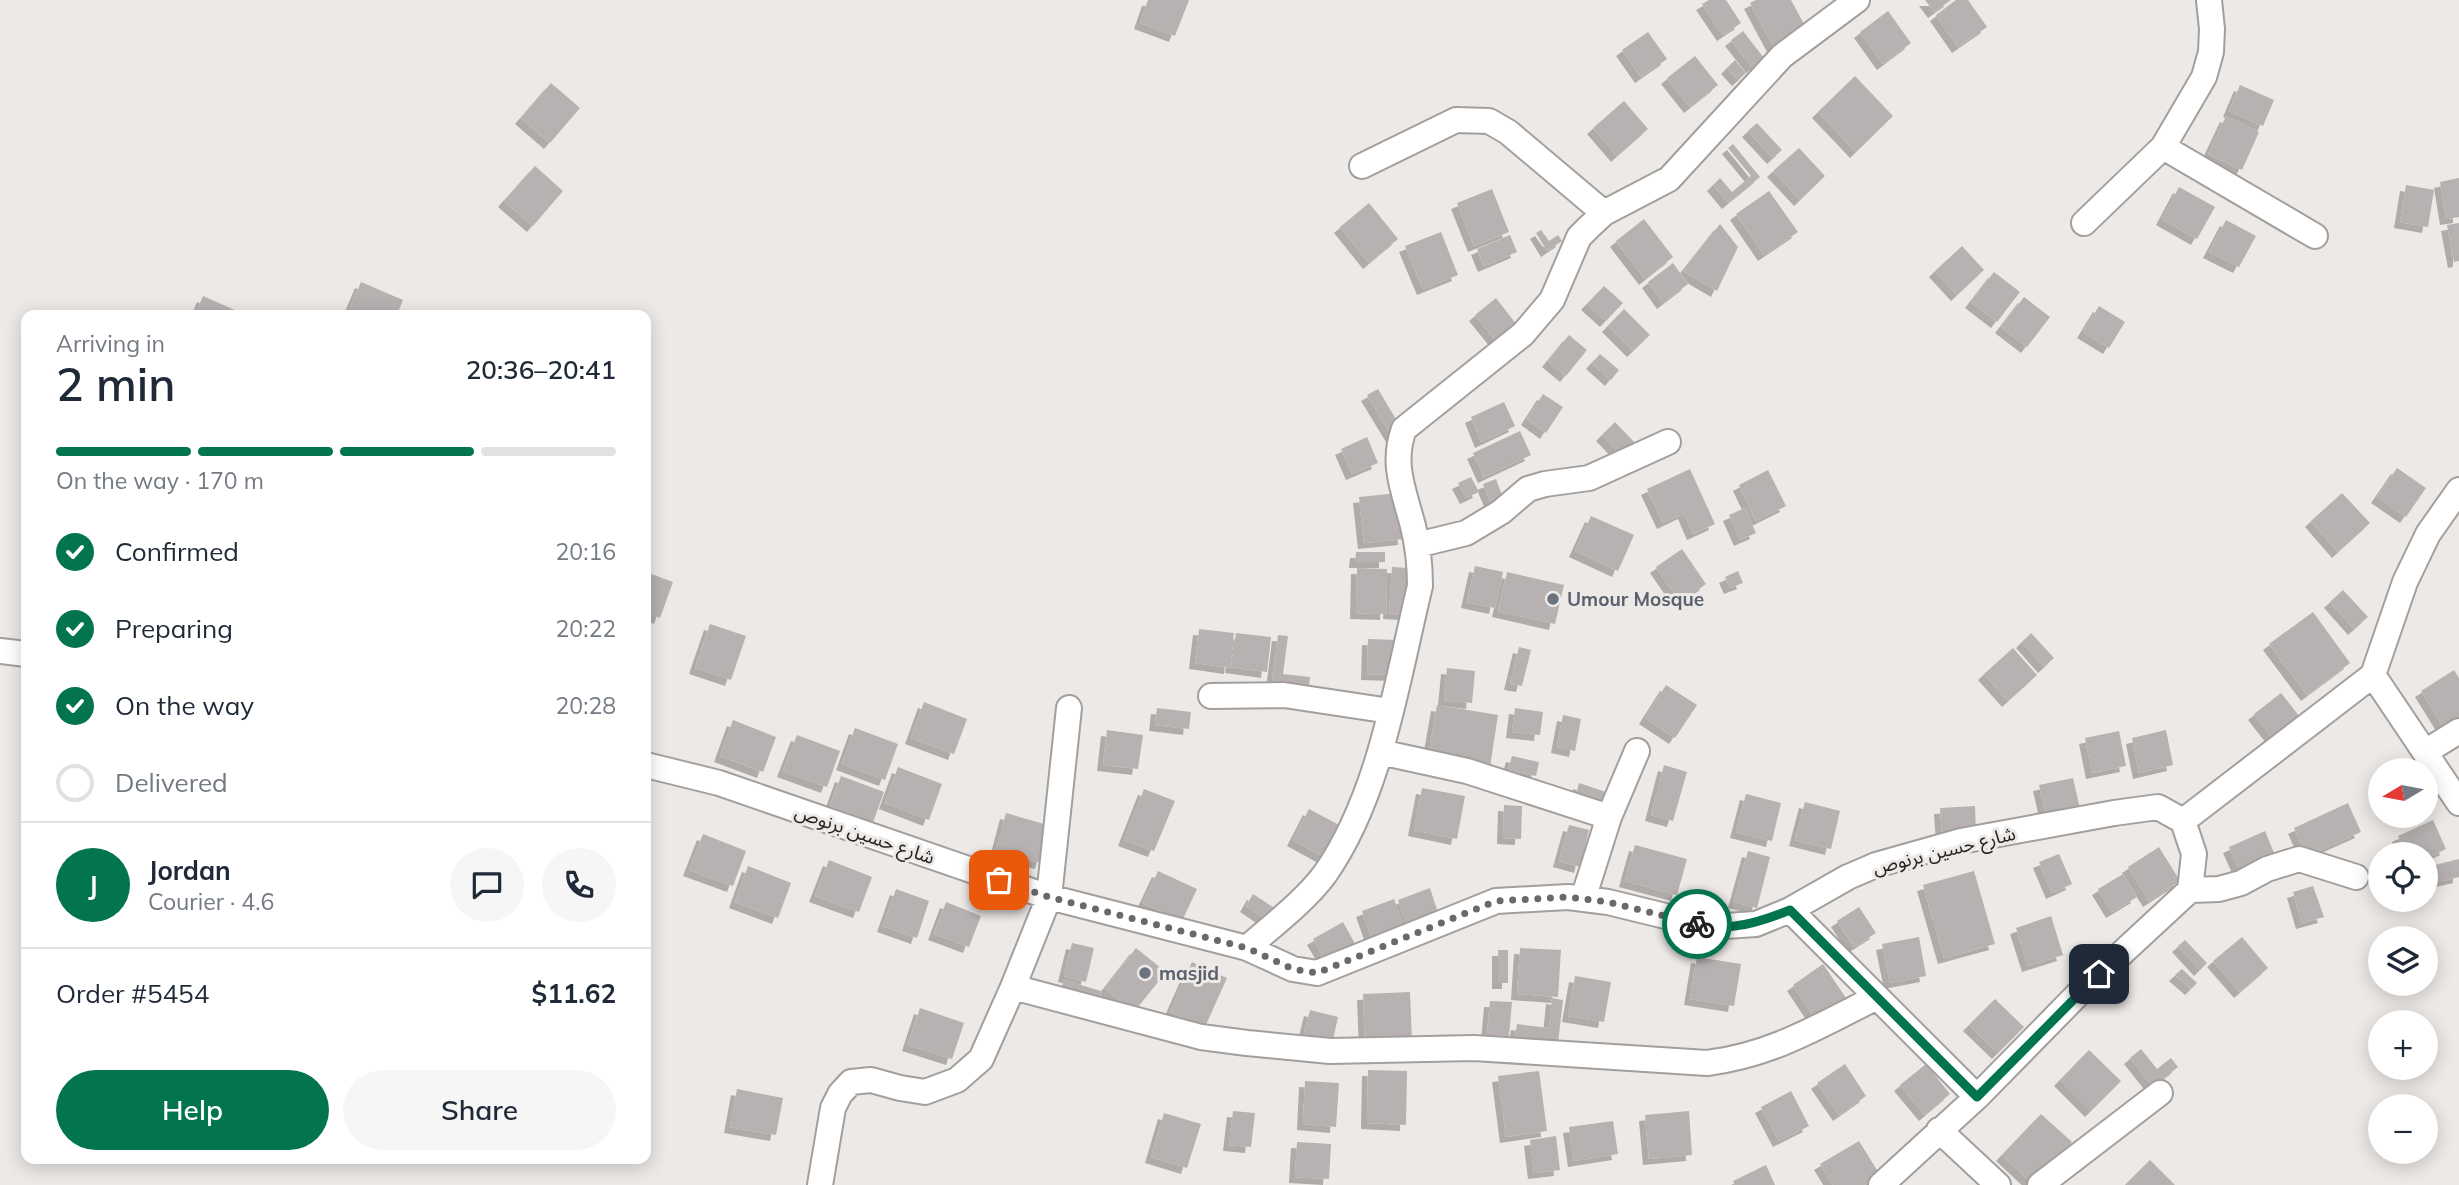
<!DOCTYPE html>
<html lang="en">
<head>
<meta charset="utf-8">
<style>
	body { margin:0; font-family:Mulish,"Noto Sans Arabic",sans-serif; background:#f6f6f7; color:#1f2937; height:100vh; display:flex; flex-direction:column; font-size:26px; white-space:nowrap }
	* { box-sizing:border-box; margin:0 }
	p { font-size:23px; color:#747a83 }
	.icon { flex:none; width:38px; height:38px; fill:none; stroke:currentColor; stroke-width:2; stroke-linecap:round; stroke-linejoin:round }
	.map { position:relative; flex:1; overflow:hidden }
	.panel { position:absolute; left:21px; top:310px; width:630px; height:854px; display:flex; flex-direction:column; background:#fff; border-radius:14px; box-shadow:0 4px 18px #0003 }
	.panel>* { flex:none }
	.needle { width:46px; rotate:260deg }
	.controls { position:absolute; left:2368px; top:758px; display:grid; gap:14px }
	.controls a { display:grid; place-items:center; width:70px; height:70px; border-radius:50%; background:#fff; box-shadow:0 4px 18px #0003; font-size:35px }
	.pin { position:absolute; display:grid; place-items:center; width:60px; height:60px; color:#fff; margin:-30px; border-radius:14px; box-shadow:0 4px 10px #0006 }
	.courier { position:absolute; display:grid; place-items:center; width:70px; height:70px; margin:-35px; border:5px solid #027550; border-radius:50%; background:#fff; color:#222; box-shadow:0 2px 9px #0007 }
	.headline em { font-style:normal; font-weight:600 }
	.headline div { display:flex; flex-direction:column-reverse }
	.headline { display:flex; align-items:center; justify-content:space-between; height:119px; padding:0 35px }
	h1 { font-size:46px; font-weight:600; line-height:52px }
	.bar { display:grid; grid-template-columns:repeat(4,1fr); gap:10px 7px; align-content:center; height:84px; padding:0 35px }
	.bar i { height:9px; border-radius:5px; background:#e0e1e3 }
	.bar .on { background:#027550 }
	.bar p { grid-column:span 4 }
	.line { display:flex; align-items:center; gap:18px; padding:0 35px; border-top:2px solid #e0e1e3 }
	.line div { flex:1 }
	.round { display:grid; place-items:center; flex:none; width:74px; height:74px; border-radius:37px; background:#f6f6f7 }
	ol { padding:0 35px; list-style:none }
	li { display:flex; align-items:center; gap:21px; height:77px }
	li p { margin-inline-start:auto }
	li .icon { padding:7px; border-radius:50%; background:#027550; color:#fff; stroke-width:4 }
	li:last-child { color:#747a83 }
	li i { width:38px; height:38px; border:4px solid #e0e1e3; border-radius:50% }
	.button { display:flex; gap:14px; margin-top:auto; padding:14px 35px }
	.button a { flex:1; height:80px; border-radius:42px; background:#027550; color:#fff; font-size:28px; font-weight:600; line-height:80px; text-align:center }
	.button a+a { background:#f6f6f7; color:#1f2937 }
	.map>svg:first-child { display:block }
	.building { fill:#b7b2b1; filter:url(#shadow) }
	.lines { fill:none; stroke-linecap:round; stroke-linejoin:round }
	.minor-casing { stroke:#a39f9c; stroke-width:28 }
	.minor { stroke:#fff; stroke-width:24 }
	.done { stroke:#6b6867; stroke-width:7; stroke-dasharray:0 12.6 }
	.route { stroke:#027550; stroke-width:9 }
	.worship-dot { fill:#6b7280; stroke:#ede9e6; stroke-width:2.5 }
	.labels { text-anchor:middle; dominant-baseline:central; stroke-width:6; stroke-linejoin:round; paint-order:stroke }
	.worship-label { font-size:19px; font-weight:bold; fill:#5b616d; stroke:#ede9e6; text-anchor:start }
	.street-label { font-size:19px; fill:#252322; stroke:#ede9e6 }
</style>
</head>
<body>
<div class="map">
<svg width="2459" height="1185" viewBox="0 0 2459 1185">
	<defs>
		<filter id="shadow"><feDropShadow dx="-6" dy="6" stdDeviation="0" flood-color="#0004"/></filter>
	</defs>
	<rect width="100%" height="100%" fill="#ede9e6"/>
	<!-- building -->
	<path class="building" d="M1148,0h41l-14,36 -35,-13z
		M1709,0h17l15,23 -18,12 -21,-31z
		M1756,0h35l15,28 -33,18 -23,-43z
		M1925,0h26l-17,12z
		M1956,0h12l19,27 -29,20 -22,-32z
		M1888,11l23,32 -28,21 -23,-32z
		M1743,31l21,27 -12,9 -21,-27z
		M1648,32l19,27 -26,18 -19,-27z
		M1695,56l23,29 -28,22 -23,-29z
		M1735,60l11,13 -8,7 -11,-12z
		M1855,76l38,40 -37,36 -38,-40z
		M551,83l29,25 -30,35 -29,-25z
		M2240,85l34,15 -11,26 -34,-15z
		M1624,101l24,28 -31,27 -24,-28z
		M2226,116l33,16 -17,38 -34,-16z
		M1757,123l25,27 -9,8 -25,-27z
		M1733,144l27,33 -32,26 -15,-18 7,-7 12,14 19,-16 -23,-28z
		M1799,148l26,28 -25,24 -27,-29z
		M535,166l28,25 -30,35 -29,-25z
		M2459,178v39l-13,2 -6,-37z
		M2406,185l28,5 -6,37 -28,-5z
		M2179,187l36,20 -18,32 -35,-20z
		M1492,189l17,43 -35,14 -17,-43z
		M1769,191l29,41 -34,23 -28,-41z
		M1369,203l29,36 -29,24 -29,-36z
		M1644,219l29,38 -28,22 -29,-38z
		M2226,220l30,16 -17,31 -30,-15z
		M2459,223v38l-5,1 -7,-37z
		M1720,224l18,23 -21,44 -34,-20z
		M1541,230l8,11 9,-6 4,6 -15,10 -11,-18z
		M1441,232l17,43 -35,14 -18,-43z
		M1510,235l7,17 -33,14 -7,-17z
		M1962,246l22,24 -27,25 -22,-24z
		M1673,263l15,21 -25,19 -15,-21z
		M1994,272l26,20 -23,30 -26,-20z
		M361,282l42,18 -6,15h-50z
		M1604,286l19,17 -17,18 -19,-17z
		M203,296l43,19h-51z
		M2024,297l26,20 -23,30 -26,-20z
		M1496,298l21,27 -21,16 -21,-26z
		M2099,306l26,16 -16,26 -26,-16z
		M1624,309l26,26 -17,16 -25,-25z
		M1569,335l18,15 -21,26 -18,-15z
		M1600,354l19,16 -8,10 -19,-17z
		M1378,389l22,37 -8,10 -25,-41z
		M1543,394l20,13 -17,26 -19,-14z
		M1504,402l11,24 -34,16 -10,-25z
		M1615,422l22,23 -13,13 -22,-23z
		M1520,431l11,24 -47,22 -11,-24z
		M1367,437l11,26 -26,11 -11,-25z
		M2397,468l29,20 -20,29 -29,-20z
		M1690,469l25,55 -22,10 -9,-21 -21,10 -16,-34z
		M1768,470l18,36 -30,15 -17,-36z
		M1471,477l8,15 -13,6 -8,-15z
		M1496,479l10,27 -12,4 -11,-26z
		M1399,493l5,46 -40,4 -5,-46z
		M2342,493l28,30 -32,29 -27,-31z
		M1745,508l11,25 -16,7 -11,-25z
		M1591,516l43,19 -16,36 -43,-20z
		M1682,549l24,35 -26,18 -24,-35z
		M1356,552h29v10h-30z
		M1475,566l28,6 -8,36 -28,-6z
		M1392,567l17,1 -2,46 -18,-1z
		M1357,568l30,1 -1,45 -30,-1z
		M1738,571l5,12 -13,5 -5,-11z
		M646,572l27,10 -13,36 -14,-6z
		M1507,572l57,13 -9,39 -57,-13z
		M2343,590l25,27 -14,12 -24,-27z
		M2313,612l37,51 -43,32 -38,-51z
		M710,624l36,12 -15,44 -36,-12z
		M1199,629l35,4 -4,35 -35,-5z
		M1236,633l35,4 -4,35 -36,-5z
		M2031,633l23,25 -10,9 -22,-25z
		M1278,635l10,1 -5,38 27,3 -1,10 -37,-5z
		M1368,639l29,1 -1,35 -29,-1z
		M1519,647l12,3 -9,36 -12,-2z
		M2013,648l24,27 -29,26 -24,-27z
		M1447,668l28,3 -3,32 -28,-3z
		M2454,670l5,8v41l-15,9 -23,-37z
		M1666,685l31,20 -22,33 -30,-20z
		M2281,693l22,28 -27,21 -22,-28z
		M924,702l43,17 -13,35 -43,-16z
		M1437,705l61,10 -8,52 -62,-10z
		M1157,708l34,4 -2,17 -34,-4z
		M1515,708l28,4 -3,23 -28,-3z
		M1563,715l18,4 -6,32 -18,-4z
		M733,720l43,17 -13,35 -43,-16z
		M855,728l43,16 -13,36 -43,-16z
		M1107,730l36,5 -5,34 -35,-4z
		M2166,730l7,35 -34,8 -7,-35z
		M2119,731l7,35 -34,7 -7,-35z
		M797,735l43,16 -13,36 -44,-16z
		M1512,756l27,6 -3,14 -28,-6z
		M1664,765l23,7 -14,49 -22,-6z
		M898,767l44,17 -13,36 -44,-17z
		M841,776l43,16 -13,36 -43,-16z
		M2073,778l8,35 -34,7 -8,-35z
		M1579,783l30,10 -5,13 -29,-9z
		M1422,788l43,8 -8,43 -43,-9z
		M1144,789l31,12 -21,50 -30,-11z
		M1746,794l35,9 -9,38 -36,-9z
		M1805,802l35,9 -9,38 -36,-9z
		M2348,803l13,29 -54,24 -13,-28z
		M1504,805l18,1 -1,33 -18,-1z
		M1975,806l1,28 -34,2 -2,-28z
		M1309,809l32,17 -17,31 -31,-17z
		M1006,813l45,13 -10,37 -45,-12z
		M2433,820l13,29 -20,10v-5h-20l-8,-18z
		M1569,825l20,5 -9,37 -21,-6z
		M2265,831l12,29 -35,16 -13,-29z
		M703,834l43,17 -13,35 -44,-16z
		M1635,845l52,14 -10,36 -52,-14z
		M2159,847l21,34 -31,20 -21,-34z
		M1748,851l22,6 -13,51 -23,-6z
		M2059,854l13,30 -20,9 -13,-31z
		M2459,859v18l-21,5 -3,-17z
		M829,860l43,17 -13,35 -44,-16z
		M748,866l43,17 -13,35 -43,-16z
		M1158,871l39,18 -15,32 -39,-18z
		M1974,871l21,73 -51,14 -21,-73z
		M2123,874l14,23 -25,15 -14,-23z
		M2313,886l11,31 -22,6 -9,-31z
		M1430,888l10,31 -31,11 -11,-30z
		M896,889l33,12 -12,37 -34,-12z
		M1253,894l26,17 -8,12 -25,-17z
		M1394,899l11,31 -32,12 -11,-31z
		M946,902l35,14 -12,31 -35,-13z
		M1859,907l17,26 -22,14 -17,-26z
		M2051,916l12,39 -35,11 -12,-38z
		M1343,922l16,29 -29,17 -17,-29z
		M1919,937l7,39 -36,7 -8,-39z
		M2242,937l26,31 -28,24 -27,-31z
		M2185,940l22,23 -7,7 -22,-24z
		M1072,943l22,5 -8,34 -22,-6z
		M1136,948l30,24 -32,40 -29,-24z
		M1520,948l41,2 -3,47 -41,-3z
		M1498,950h10v33h-10z
		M1697,957l44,7 -7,42 -44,-7z
		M1192,962l35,16 -22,49 -35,-15z
		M1823,964l23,34 -31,20 -22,-33z
		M2182,969l15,14 -6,6 -16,-14z
		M1575,976l36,6 -7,40 -36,-6z
		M1064,980l37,11 -4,12 -37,-10z
		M1410,992l2,49 -47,2 -2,-49z
		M1552,998l11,2 -5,43 -43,-6 2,-13 32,4z
		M1995,999l29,28 -26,26 -29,-28z
		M1490,1001l22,1 -3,34 -22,-1z
		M920,1008l44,15 -12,36 -44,-14z
		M1310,1010l28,7 -7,32 -29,-7z
		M2141,1049l16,20 14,-11 7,9 -25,20 -23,-29z
		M2089,1050l32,31 -30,30 -31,-31z
		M1845,1064l21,32 -27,19 -22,-32z
		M1926,1064l24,30 -25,21 -25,-30z
		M1368,1070l39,1 -1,54 -39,-2z
		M1539,1071l8,60 -41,6 -8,-61z
		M1305,1081l34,2 -3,44 -33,-3z
		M737,1089l46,9 -7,37 -46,-8z
		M1791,1091l18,35 -30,15 -18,-34z
		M1233,1111l22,2 -4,34 -22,-2z
		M1689,1111l3,44 -43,4 -4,-44z
		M1164,1113l37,11 -14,44 -36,-11z
		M2041,1114l31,28 -39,42 -31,-29z
		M1613,1121l5,33 -44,7 -5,-34z
		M1556,1136l4,34 -26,3 -4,-33z
		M1859,1141l21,34 -16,10h-31l-13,-21z
		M1297,1142l34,2 -2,35 -34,-2z
		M2150,1160l25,25h-50z
		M1766,1165l9,20h-40l-2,-4z"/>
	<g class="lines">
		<!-- minor casing -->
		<g class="minor-casing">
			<path id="minor" d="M2163,147l152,89
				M1362,166l94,-46 33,1 19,11 96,81
				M2084,223l79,-76 41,-70 7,-25 1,-23 -3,-29
				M1417,545l49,-12 35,-21 27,-23 17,-5 44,-6 79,-36
				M0,651l26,3
				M2373,675l86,128
				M1211,696l73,-1 106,16
				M1069,708l-20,189 -36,90 188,50 46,6 83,8 144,-3 233,15c65,-8 112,-37 170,-66
				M1380,752l87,19 142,46
				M2425,752l34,-21
				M646,765l73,18 330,114 198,51 46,21 24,4 179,-72 72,-4 40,5 102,25 46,-3 34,-14 58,-33 28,-12 85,-24 153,-28 44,-6 25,14 190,-146 32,-93 23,-48 31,-44
				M2190,890l29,-1 22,-6 26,-14 32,-10 57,18
				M1583,899l26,-82 28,-66
				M1790,910l187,187
				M1247,948c26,-23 57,-46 78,-74 56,-80 72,-194 95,-288 0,-21 -2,-40 -7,-60 -9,-35 -22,-62 -9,-97l119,-95 29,-34 27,-63 10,-10 15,-14 65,-34 113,-123 75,-56
				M1939,1130l59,55
				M820,1185l13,-77 7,-14 11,-12 20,-2 29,8 25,4 32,-12 24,-21 32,-72
				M1881,1185l96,-88 105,-107 108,-100 4,-36 -11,-33
				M2040,1185l120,-92"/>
		</g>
		<!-- minor -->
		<use href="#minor" class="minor"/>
	</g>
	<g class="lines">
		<!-- done -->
		<path class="done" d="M999,880l50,17 198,51 46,21 24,4 179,-72 72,-4 40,5 89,22"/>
		<!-- route -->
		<path class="route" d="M1697,924c33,8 63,-2 93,-14l187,187 122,-123"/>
	</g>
	<!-- markers -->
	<g class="worship-dot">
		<circle cx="1553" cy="599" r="7"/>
		<circle cx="1145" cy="973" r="7"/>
	</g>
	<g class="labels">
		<!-- worship labels -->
		<g class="worship-label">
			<text x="1567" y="599">Umour Mosque</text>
			<text x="1159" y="973">masjid</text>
		</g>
		<!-- street labels -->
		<g class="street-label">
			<text transform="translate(865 834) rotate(19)">شارع حسين برنوص</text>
			<text transform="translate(1944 850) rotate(-14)">شارع حسين برنوص</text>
		</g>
	</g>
</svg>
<div class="controls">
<a><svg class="needle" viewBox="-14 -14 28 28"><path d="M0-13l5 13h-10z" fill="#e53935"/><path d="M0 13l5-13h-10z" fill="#747a83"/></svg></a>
<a><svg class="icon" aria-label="locate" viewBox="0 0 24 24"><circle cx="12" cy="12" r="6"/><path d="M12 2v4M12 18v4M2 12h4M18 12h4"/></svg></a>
<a><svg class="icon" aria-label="layers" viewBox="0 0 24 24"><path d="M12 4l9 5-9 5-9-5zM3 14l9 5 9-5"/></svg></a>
<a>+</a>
<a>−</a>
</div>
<div class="pin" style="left:999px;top:880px;background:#ea580c"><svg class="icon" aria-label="bag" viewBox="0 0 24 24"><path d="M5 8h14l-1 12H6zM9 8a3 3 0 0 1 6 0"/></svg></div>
<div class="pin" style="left:2099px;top:974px;background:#1f2937"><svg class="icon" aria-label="home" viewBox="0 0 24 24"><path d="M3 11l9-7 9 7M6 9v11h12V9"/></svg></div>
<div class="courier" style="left:1697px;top:924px"><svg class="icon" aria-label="bike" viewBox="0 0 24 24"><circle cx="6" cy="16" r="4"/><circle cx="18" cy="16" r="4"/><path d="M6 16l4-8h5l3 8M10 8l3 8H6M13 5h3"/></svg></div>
<section class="panel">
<div class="headline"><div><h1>2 min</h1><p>Arriving in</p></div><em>20:36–20:41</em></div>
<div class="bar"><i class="on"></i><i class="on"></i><i class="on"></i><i></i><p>On the way · 170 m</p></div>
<ol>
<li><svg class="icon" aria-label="check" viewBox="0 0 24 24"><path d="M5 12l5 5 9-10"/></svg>Confirmed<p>20:16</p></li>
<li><svg class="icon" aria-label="check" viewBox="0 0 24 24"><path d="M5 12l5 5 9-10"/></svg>Preparing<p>20:22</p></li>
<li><svg class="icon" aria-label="check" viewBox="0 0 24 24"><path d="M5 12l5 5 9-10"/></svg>On the way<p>20:28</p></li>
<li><i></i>Delivered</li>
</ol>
<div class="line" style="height:126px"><b class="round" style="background:#027550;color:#fff">J</b><div><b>Jordan</b><p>Courier · 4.6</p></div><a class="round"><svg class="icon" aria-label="chat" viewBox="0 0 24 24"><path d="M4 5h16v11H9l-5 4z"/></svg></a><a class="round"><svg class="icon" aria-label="phone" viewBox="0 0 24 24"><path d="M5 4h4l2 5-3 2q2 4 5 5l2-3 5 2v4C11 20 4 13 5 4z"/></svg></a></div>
<div class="line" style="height:91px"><div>Order #5454</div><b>$11.62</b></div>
<div class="button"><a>Help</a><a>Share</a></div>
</section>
</div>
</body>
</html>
